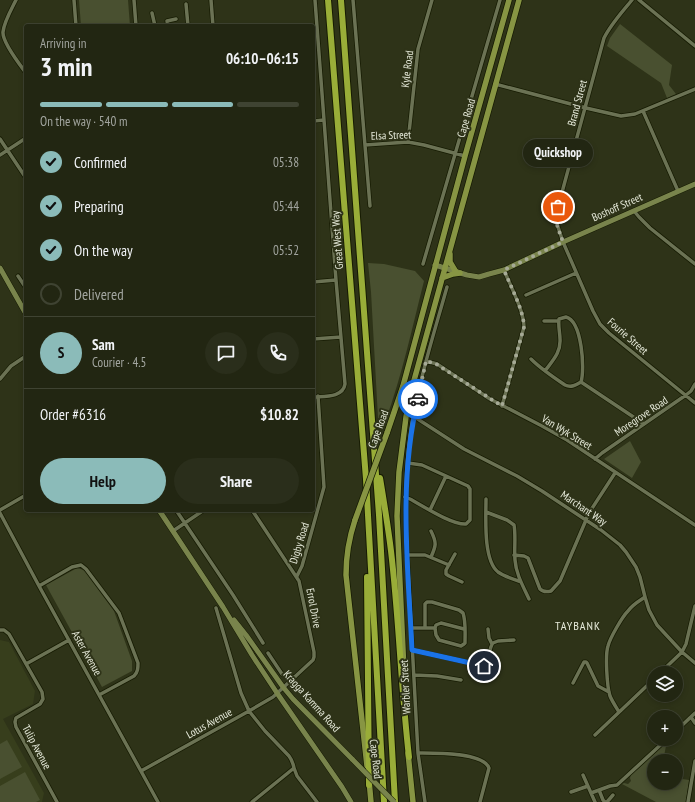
<!DOCTYPE html>
<html lang="en">
<head>
<meta charset="utf-8">
<style>
	body { margin:0; font-family:"PT Sans Narrow",sans-serif; background:#2a2e1b; color:#f1f3f6; height:100vh; display:flex; flex-direction:column; font-size:15px; white-space:nowrap }
	* { box-sizing:border-box; margin:0 }
	p { font-size:13px; color:#a2a59f }
	.icon { flex:none; width:22px; height:22px; fill:none; stroke:currentColor; stroke-width:2; stroke-linecap:round; stroke-linejoin:round }
	.map { position:relative; flex:1; overflow:hidden }
	.sheet { position:absolute; left:24px; top:24px; width:291px; height:488px; display:flex; flex-direction:column; background:#222612; border-radius:4px; box-shadow:0 2px 6px #0003,0 0 0 1px #3f4332 }
	.sheet>* { flex:none }
	.buttons { position:absolute; left:647px; top:666px; display:grid; gap:8px }
	.buttons a { display:grid; place-items:center; width:36px; height:36px; border-radius:50%; background:#222612; box-shadow:0 2px 6px #0003,0 0 0 1px #3f4332; font-size:20px }
	.pin { position:absolute; display:grid; place-items:center; width:34px; height:34px; color:#fff; margin:-17px; border:2px solid #fff; border-radius:50%; box-shadow:0 1px 4px #0007 }
	.courier { position:absolute; display:grid; place-items:center; width:40px; height:40px; margin:-20px; border:3px solid #1a73e8; border-radius:50%; background:#fff; color:#222; box-shadow:0 1px 5px #0007 }
	.bubble { position:absolute; height:28px; border-radius:14px; background:#222612; box-shadow:0 2px 6px #0003,0 0 0 1px #3f4332; font-size:13px; font-weight:700; line-height:28px; text-align:center }
	.overview em { font-style:normal; font-weight:700 }
	.overview div { display:flex; flex-direction:column-reverse }
	.overview { display:flex; align-items:center; justify-content:space-between; height:68px; padding:0 16px }
	h1 { font-size:26px; font-weight:700; line-height:30px }
	.bar { display:grid; grid-template-columns:repeat(4,1fr); gap:6px 4px; align-content:center; height:48px; padding:0 16px }
	.bar i { height:5px; border-radius:3px; background:#3f4332 }
	.bar .current { background:#8bbbb9 }
	.bar p { grid-column:span 4 }
	.line { display:flex; align-items:center; gap:10px; padding:0 16px; border-top:1px solid #3f4332 }
	.line div { flex:1 }
	.round { display:grid; place-items:center; flex:none; width:42px; height:42px; border-radius:21px; background:#2a2e1b }
	ol { padding:0 16px; list-style:none }
	li { display:flex; align-items:center; gap:12px; height:44px }
	li p { margin-inline-start:auto }
	li .icon { padding:4px; border-radius:50%; background:#8bbbb9; color:#111; stroke-width:4 }
	li:last-child { color:#a2a59f }
	li i { width:22px; height:22px; border:2px solid #3f4332; border-radius:50% }
	.action { display:flex; gap:8px; margin-top:auto; padding:8px 16px }
	.action a { flex:1; height:46px; border-radius:24px; background:#8bbbb9; color:#111; font-size:16px; font-weight:700; line-height:46px; text-align:center }
	.action a+a { background:#2a2e1b; color:#f1f3f6 }
	.map>svg:first-child { display:block }
	.built { fill:#373e1c }
	.green { fill:#495030 }
	.lines { fill:none; stroke-linecap:round; stroke-linejoin:round }
	.street-casing { stroke:#161b02; stroke-width:5 }
	.secondary-casing { stroke:#161b02; stroke-width:6 }
	.primary-casing { stroke:#161b02; stroke-width:7 }
	.highway-casing { stroke:#161b02; stroke-width:8 }
	.street { stroke:#6b7254; stroke-width:3.5 }
	.secondary { stroke:#79844c; stroke-width:5 }
	.primary { stroke:#879543; stroke-width:5.5 }
	.highway { stroke:#99ad38; stroke-width:6 }
	.secondary-bridge-casing { stroke:#161b02; stroke-width:6; stroke-linecap:butt }
	.primary-bridge-casing { stroke:#161b02; stroke-width:7; stroke-linecap:butt }
	.secondary-bridge { stroke:#79844c; stroke-width:5 }
	.primary-bridge { stroke:#879543; stroke-width:5.5 }
	.done { stroke:#a6aa96; stroke-width:4; stroke-dasharray:0 7.2 }
	.route { stroke:#1a73e8; stroke-width:5 }
	.labels { text-anchor:middle; dominant-baseline:central; stroke-width:4; stroke-linejoin:round; paint-order:stroke }
	.street-label { font-size:11px; fill:#e6eada; stroke:#2e3318 }
	.neighbourhood-label { font-size:12px; letter-spacing:1px; fill:#e6eada; stroke:#2e3318 }
</style>
</head>
<body>
<div class="map">
<svg width="695" height="802" viewBox="0 0 695 802">
	<rect width="100%" height="100%" fill="#2e3318"/>
	<!-- built -->
	<path class="built" d="M0,640l9,2 26,49 -2,13 -30,15 41,74 -2,9h-42z"/>
	<!-- green -->
	<path class="green" d="M79,0h49l2,26h-49z
		M620,24l52,41 -3,20 7,9 -9,4 -6,-15 -54,-37 3,-8z
		M368,263l16,1 31,7 9,10c-12,47 -22,95 -39,141l-7,-4 -7,-126z
		M630,441l11,21 -9,16 -28,-19z
		M77,568l7,2 30,41 18,50v10l-30,16 -56,-102z
		M7,740l15,27 -22,12v-35z
		M665,744l1,2 -3,15h-9v22h22v-5l13,2 -3,22h-30l-34,-18 2,-1 4,1 3,-3 -1,-3 1,-3z
		M25,772l15,28 -4,2h-36v-16z"/>
	<g class="lines">
		<!-- street casing -->
		<g class="street-casing">
			<path id="street" d="M16,0c-5,10 -12,22 -13,32 -1,10 17,33 23,41
				M74,0l2,26
				M134,0l2,26
				M211,0l2,26
				M353,0l17,206
				M632,0c-10,12 -21,24 -28,38l-46,169 -2,9v5l7,21 30,69 7,13 9,9 86,70
				M639,0l56,46
				M186,4l2,22
				M152,13l3,13
				M168,26l-1,-5 9,-2
				M495,84l91,24 35,8 14,-2 60,-25
				M643,111l35,80
				M313,121l11,-1
				M0,139l26,39
				M408,142l10,-93 14,-49
				M365,145l43,-3 16,3 41,11
				M0,155l26,-17
				M634,211l5,6 11,11 45,36
				M423,264l77,-264
				M18,276l8,12
				M313,282l23,-2
				M526,295l50,-22
				M544,321h15
				M313,339l28,-2
				M531,359c10,10 22,18 34,26 6,3 11,0 16,-3 4,-13 1,-61 -15,-65l-7,2c-1,7 1,14 1,20 1,14 -8,22 -15,32
				M426,361l11,3 53,35 52,27 25,14 128,85
				M0,379l11,-13 15,-10
				M581,382l63,42
				M313,397c11,-1 30,1 32,-13l-9,-104 -21,-280
				M502,406l22,-79c0,-16 -14,-42 -20,-57
				M413,416l51,33 53,27 25,15 59,39 19,15 6,7 10,15 4,10 5,20 4,13 8,15 25,27 13,11
				M595,459l7,-6 84,-58 5,-4 4,-7
				M405,497l5,2c13,7 42,26 56,25l4,-4v-31l-2,-3 -46,-21 -14,-2
				M486,499c0,19 -3,61 12,73 7,5 16,7 23,10
				M0,510l26,-15
				M176,510l57,85 30,48
				M430,510l16,-34
				M486,512l21,8 7,5c2,11 0,24 1,35 1,14 8,26 14,39
				M0,513l39,73 119,216
				M173,531l31,-21
				M431,531c6,12 5,15 0,26
				M455,554l-9,16v4l3,2 13,6
				M407,555h18l24,10
				M514,555l10,1 4,2 12,31c3,3 7,3 11,2l9,-10 29,-68 26,-40
				M297,576l5,-10 22,-79 -6,-91
				M39,586l33,-19 9,-2 5,4 33,44 19,50c0,5 0,9 -4,13l-35,19
				M216,608l25,85 8,18 16,20 24,25c3,4 4,7 5,12l-42,34
				M411,628h14
				M435,628l1,7 3,5 22,6 3,-2 1,-1c0,-10 1,-21 -2,-30l-4,-3 -27,-8h-5l-2,2v24h10l1,-3 5,-2 23,6
				M488,629l1,9 3,6
				M0,630h4l5,4 33,58 1,7 -3,5 -24,14 -1,4 1,5 41,75
				M412,650l72,16 2,-1c5,-7 2,-16 7,-22l5,-2 16,-1
				M268,653l14,21c4,3 8,1 13,3
				M26,664l43,-24
				M660,673l22,-21 4,-8 9,-38
				M414,675l23,1 24,4
				M573,683l11,-21h2l1,1 11,23 11,6
				M619,712c-3,-5 -7,-11 -9,-16 -3,-9 -5,-41 -2,-50 2,-8 14,-29 20,-35 4,-6 11,-10 17,-14
				M691,717l4,6
				M676,731l19,-18
				M595,735l59,-56
				M418,753c15,0 65,-1 71,15l-9,34
				M294,768l3,8 20,26
				M141,771l108,-60 24,-14 40,-37 1,-3v-5l-15,-71 -47,-71
				M583,775l12,27
				M599,790l4,10 2,2
				M571,792l17,-6
				M591,793l19,-7 7,-1 50,-46
				M425,802l-7,-49 -12,-221c-1,-38 0,-78 7,-115 8,-44 22,-87 34,-130
				M607,802l6,-7
				M688,802l7,-41"/>
		</g>
		<!-- secondary casing -->
		<g class="secondary-casing">
			<path id="secondary" d="M435,265l32,10 12,2 10,-3 15,-4 59,-28 132,-58
				M0,268l26,46
				M159,510l64,97 29,48 25,38 65,94 9,15
				M234,620l12,15 37,52 10,12 60,61"/>
		</g>
		<!-- primary casing -->
		<g class="primary-casing">
			<path id="primary" d="M450,254v8l6,10
				M442,278l11,-4 7,-1
				M387,433l16,-47 62,-230 44,-156
				M355,520c-6,18 -9,36 -9,55l21,191
				M404,672l-7,-156 2,-44 7,-55 4,-22 35,-127 74,-268
				M408,753l5,49
				M369,780l2,22"/>
		</g>
		<!-- highway casing -->
		<g class="highway-casing">
			<path id="highway" d="M328,0l38,479 18,323
				M341,0l38,515 16,287
				M380,478c4,24 8,48 11,73 8,68 10,137 18,206
				M367,577l2,208"/>
		</g>
		<!-- street -->
		<use href="#street" class="street"/>
		<!-- secondary -->
		<use href="#secondary" class="secondary"/>
		<!-- primary -->
		<use href="#primary" class="primary"/>
		<!-- highway -->
		<use href="#highway" class="highway"/>
		<!-- secondary-bridge casing -->
		<g class="secondary-bridge-casing">
			<path id="secondary-bridge" d="M353,760l41,42"/>
		</g>
		<!-- primary-bridge casing -->
		<g class="primary-bridge-casing">
			<path id="primary-bridge" d="M355,520l32,-87"/>
		</g>
		<!-- secondary-bridge -->
		<use href="#secondary-bridge" class="secondary-bridge"/>
		<!-- primary-bridge -->
		<use href="#primary-bridge" class="primary-bridge"/>
	</g>
	<g class="lines">
		<!-- done -->
		<path class="done" d="M418,399l8,-38 10,3 66,42 22,-79c0,-16 -14,-42 -20,-57l59,-28c-5,-14 -9,-20 -5,-35"/>
		<!-- route -->
		<path class="route" d="M418,399c-20,82 -10,167 -6,251l72,16"/>
	</g>
	<g class="labels">
		<!-- street labels -->
		<g class="street-label">
			<text transform="translate(407 69) rotate(-83)">Kyle Road</text>
			<text transform="translate(577 103) rotate(-75)">Brand Street</text>
			<text transform="translate(466 118) rotate(-74)">Cape Road</text>
			<text transform="translate(391 135) rotate(-2)">Elsa Street</text>
			<text transform="translate(617 207) rotate(-24)">Boshoff Street</text>
			<text transform="translate(337 240) rotate(-94)">Great West Way</text>
			<text transform="translate(628 336) rotate(41)">Fourie Street</text>
			<text transform="translate(641 416) rotate(-34)">Moregrove Road</text>
			<text transform="translate(378 429) rotate(-70)">Cape Road</text>
			<text transform="translate(567 432) rotate(31)">Van Wyk Street</text>
			<text transform="translate(584 508) rotate(34)">Marchant Way</text>
			<text transform="translate(299 543) rotate(-73)">Digby Road</text>
			<text transform="translate(314 608) rotate(79)">Errol Drive</text>
			<text transform="translate(87 653) rotate(61)">Aster Avenue</text>
			<text transform="translate(405 687) rotate(-93)">Warbler Street</text>
			<text transform="translate(312 701) rotate(48)">Kragga Kamma Road</text>
			<text transform="translate(209 723) rotate(-29)">Lotus Avenue</text>
			<text transform="translate(37 747) rotate(62)">Tulip Avenue</text>
			<text transform="translate(376 759) rotate(83)">Cape Road</text>
		</g>
		<!-- neighbourhood labels -->
		<g class="neighbourhood-label">
			<text x="578" y="625">TAYBANK</text>
		</g>
	</g>
</svg>
<div class="buttons">
<a><svg class="icon" aria-label="layers" viewBox="0 0 24 24"><path d="M12 4l9 5-9 5-9-5zM3 14l9 5 9-5"/></svg></a>
<a>+</a>
<a>−</a>
</div>
<div class="pin" style="left:558px;top:207px;background:#ea580c"><svg class="icon" aria-label="bag" viewBox="0 0 24 24"><path d="M5 8h14l-1 12H6zM9 8a3 3 0 0 1 6 0"/></svg></div>
<div class="pin" style="left:484px;top:666px;background:#1f2937"><svg class="icon" aria-label="home" viewBox="0 0 24 24"><path d="M3 11l9-7 9 7M6 9v11h12V9"/></svg></div>
<div class="courier" style="left:418px;top:399px"><svg class="icon" aria-label="car" viewBox="0 0 24 24"><path d="M5 17H2v-5l4-1 3-4h7l3 4 3 1v5h-3M9 17h6M6 11h13"/><circle cx="7" cy="17" r="2"/><circle cx="17" cy="17" r="2"/></svg></div>
<div class="bubble" style="left:523px;top:139px;width:70px">Quickshop</div>
<section class="sheet">
<div class="overview"><div><h1>3 min</h1><p>Arriving in</p></div><em>06:10–06:15</em></div>
<div class="bar"><i class="current"></i><i class="current"></i><i class="current"></i><i></i><p>On the way · 540 m</p></div>
<ol>
<li><svg class="icon" aria-label="check" viewBox="0 0 24 24"><path d="M5 12l5 5 9-10"/></svg>Confirmed<p>05:38</p></li>
<li><svg class="icon" aria-label="check" viewBox="0 0 24 24"><path d="M5 12l5 5 9-10"/></svg>Preparing<p>05:44</p></li>
<li><svg class="icon" aria-label="check" viewBox="0 0 24 24"><path d="M5 12l5 5 9-10"/></svg>On the way<p>05:52</p></li>
<li><i></i>Delivered</li>
</ol>
<div class="line" style="height:72px"><b class="round" style="background:#8bbbb9;color:#111">S</b><div><b>Sam</b><p>Courier · 4.5</p></div><a class="round"><svg class="icon" aria-label="chat" viewBox="0 0 24 24"><path d="M4 5h16v11H9l-5 4z"/></svg></a><a class="round"><svg class="icon" aria-label="phone" viewBox="0 0 24 24"><path d="M5 4h4l2 5-3 2q2 4 5 5l2-3 5 2v4C11 20 4 13 5 4z"/></svg></a></div>
<div class="line" style="height:52px"><div>Order #6316</div><b>$10.82</b></div>
<div class="action"><a>Help</a><a>Share</a></div>
</section>
</div>
</body>
</html>
